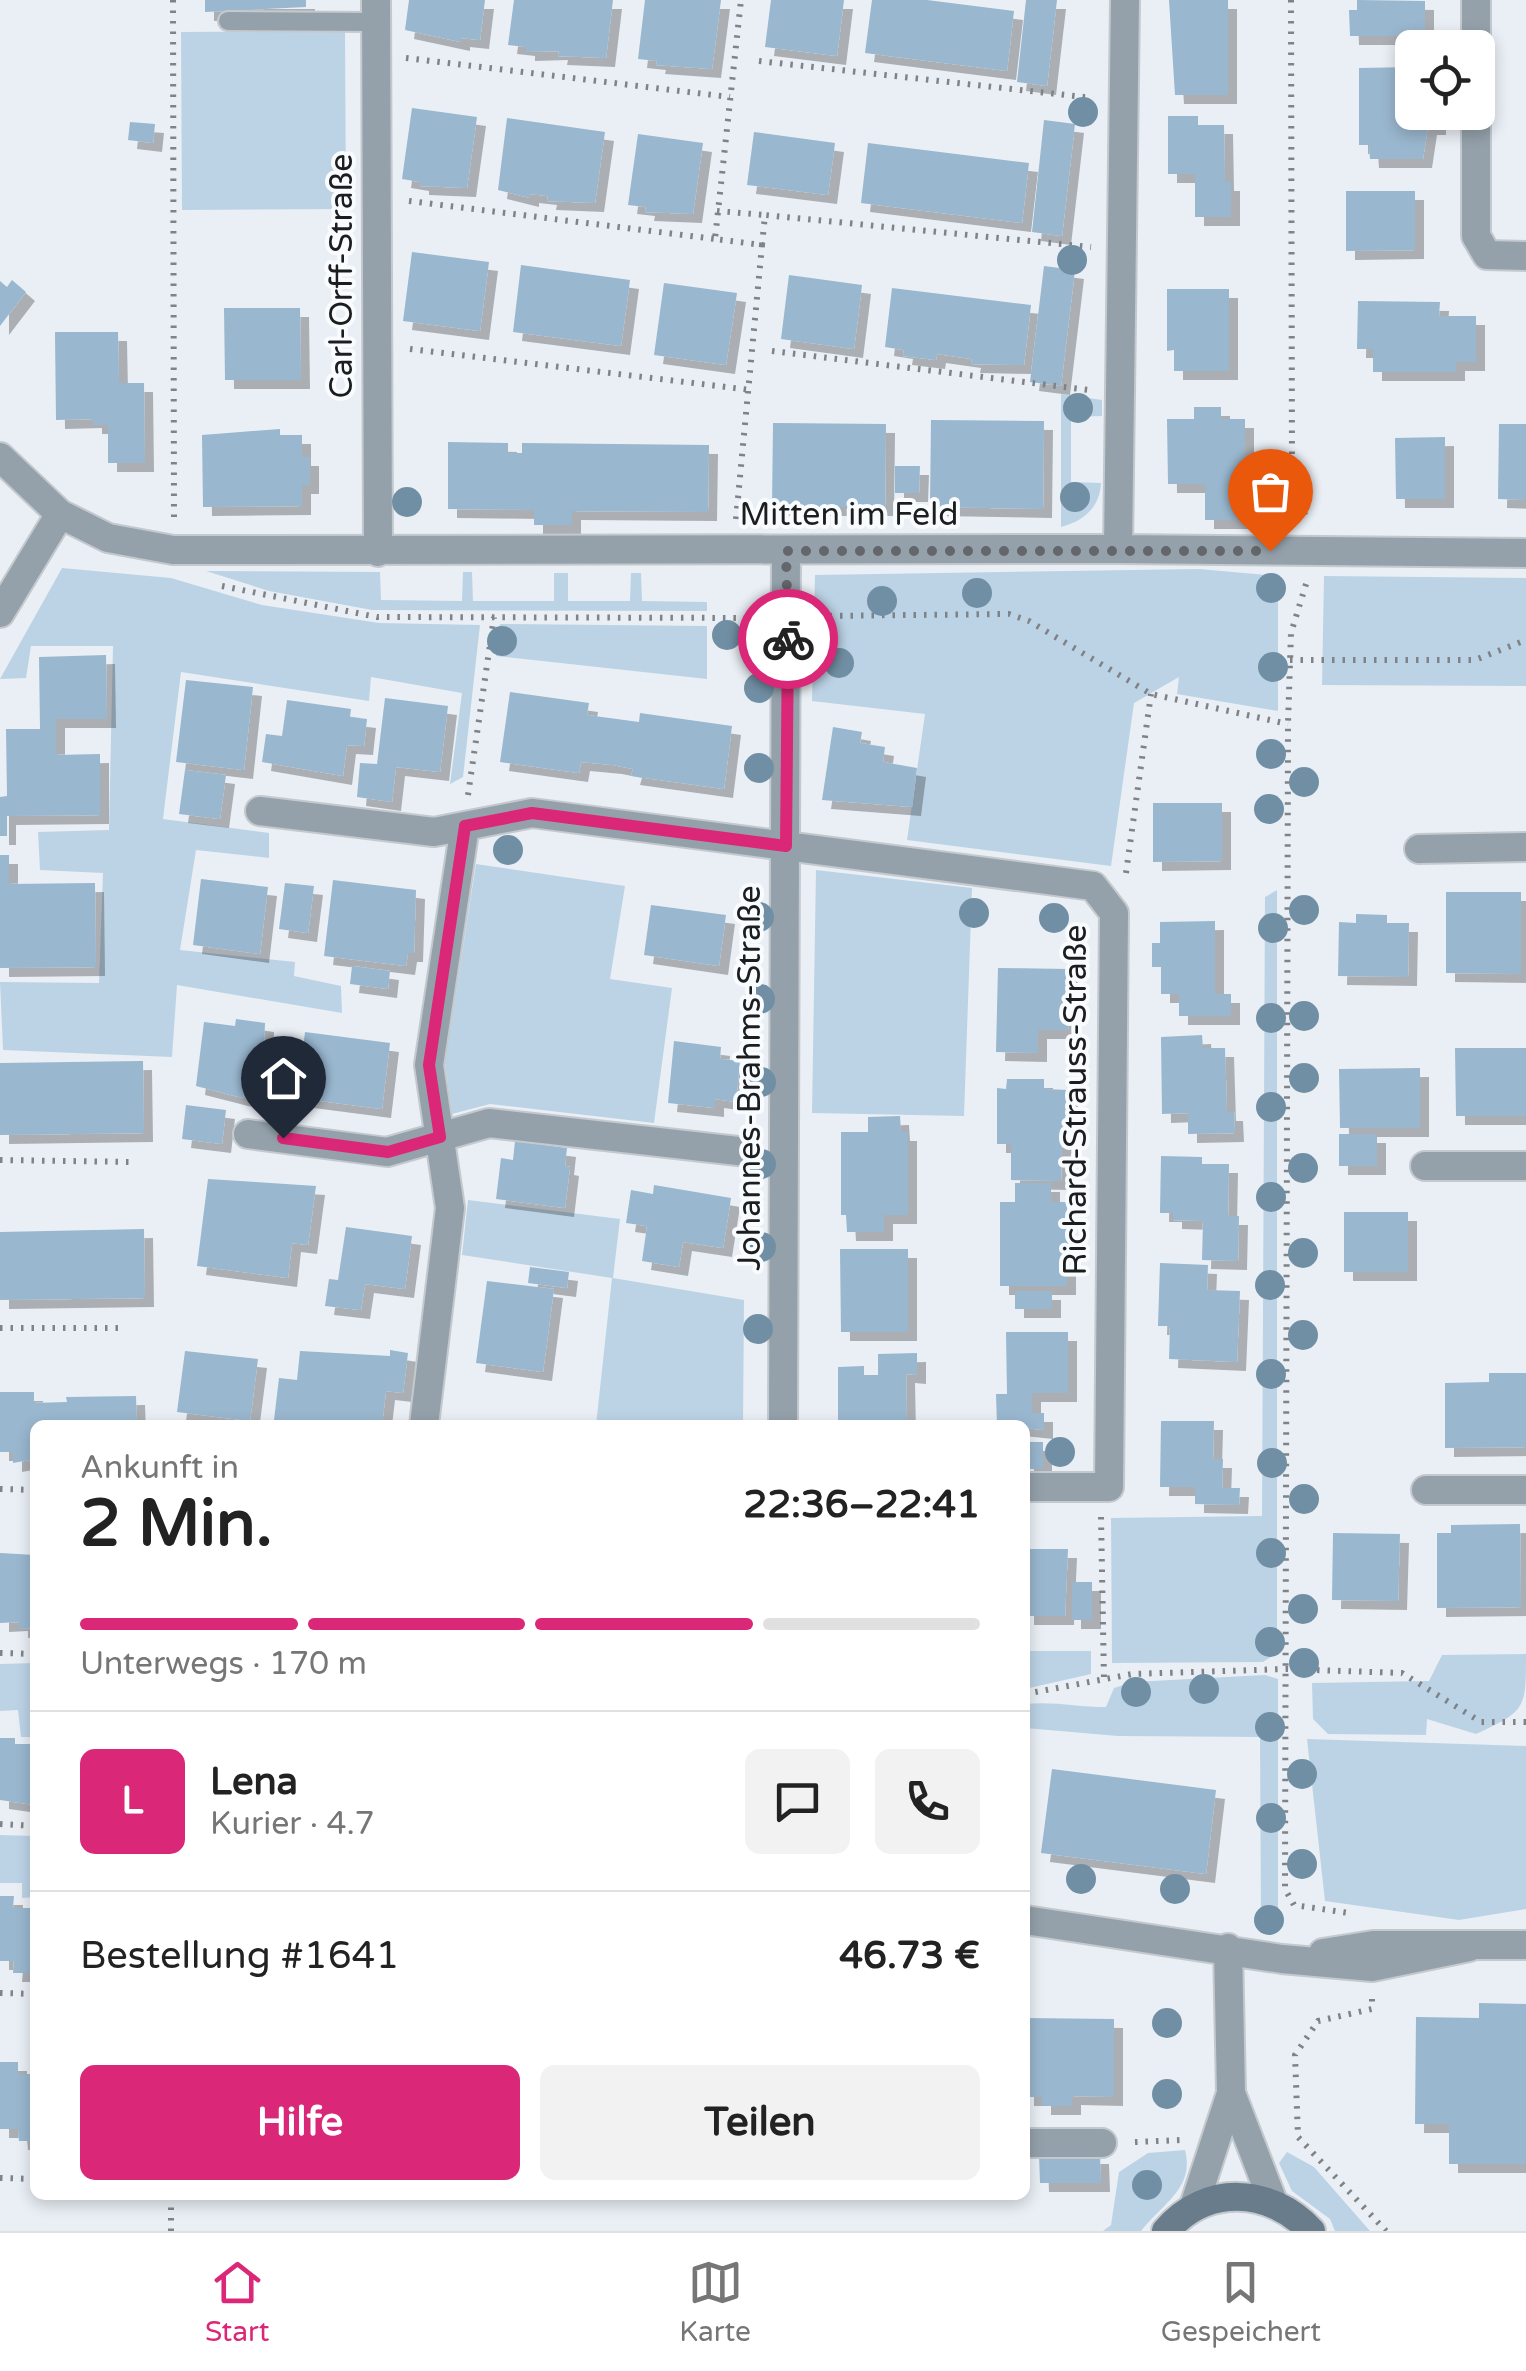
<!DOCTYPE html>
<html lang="de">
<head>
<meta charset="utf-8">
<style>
	body { margin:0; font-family:"Varela Round",sans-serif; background:#f2f2f2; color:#222; height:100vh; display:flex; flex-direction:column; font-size:38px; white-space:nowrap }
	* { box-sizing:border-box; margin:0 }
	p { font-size:32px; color:#767676 }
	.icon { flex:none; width:55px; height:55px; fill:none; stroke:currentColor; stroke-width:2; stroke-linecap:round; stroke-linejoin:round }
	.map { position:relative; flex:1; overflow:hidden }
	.panel { position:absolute; left:30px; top:1420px; width:1000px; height:780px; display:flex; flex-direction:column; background:#fff; border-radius:15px; box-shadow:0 5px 15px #0003 }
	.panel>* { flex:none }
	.tools { position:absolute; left:1395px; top:30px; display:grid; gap:20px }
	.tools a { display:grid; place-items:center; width:100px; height:100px; border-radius:15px; background:#fff; box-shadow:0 5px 15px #0003; font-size:50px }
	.pin { position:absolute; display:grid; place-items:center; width:85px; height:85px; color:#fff; margin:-102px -42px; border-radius:50% 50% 50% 0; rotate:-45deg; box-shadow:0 0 10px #0007 }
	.pin .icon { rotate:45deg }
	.courier { position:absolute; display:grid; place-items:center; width:100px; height:100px; margin:-50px; border:8px solid #db2777; border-radius:50%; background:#fff; color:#222; box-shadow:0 2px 12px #0007 }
	.headline em { font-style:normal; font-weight:700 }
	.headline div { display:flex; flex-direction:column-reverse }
	.headline { display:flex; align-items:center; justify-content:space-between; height:170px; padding:0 50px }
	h1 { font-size:65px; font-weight:700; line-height:75px }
	.bar { display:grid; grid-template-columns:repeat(4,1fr); gap:15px 10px; align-content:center; height:120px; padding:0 50px }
	.bar i { height:12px; border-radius:8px; background:#e0e0e0 }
	.bar .on { background:#db2777 }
	.bar p { grid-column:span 4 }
	.line { display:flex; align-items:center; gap:25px; padding:0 50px; border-top:2px solid #e0e0e0 }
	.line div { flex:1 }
	.round { display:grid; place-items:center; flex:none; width:105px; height:105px; border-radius:15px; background:#f2f2f2 }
	.cta { display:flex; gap:20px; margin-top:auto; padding:20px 50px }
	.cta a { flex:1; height:115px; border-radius:15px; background:#db2777; color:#fff; font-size:40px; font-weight:700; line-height:115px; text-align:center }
	.cta a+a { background:#f2f2f2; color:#222 }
	.tabs { display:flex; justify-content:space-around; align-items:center; height:140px; border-top:2px solid #e0e0e0; background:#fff; font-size:28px; color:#767676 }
	.tabs a { display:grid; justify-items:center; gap:5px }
	.tabs .on { color:#db2777 }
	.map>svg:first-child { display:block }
	.green { fill:#bcd3e6 }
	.building { fill:#99b7cf; filter:url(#shadow) }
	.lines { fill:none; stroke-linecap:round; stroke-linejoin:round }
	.service-casing { stroke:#c4c9ce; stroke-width:22 }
	.minor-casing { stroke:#c4c9ce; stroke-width:32 }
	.secondary-casing { stroke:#c4c9ce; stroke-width:32 }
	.path { stroke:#7f8387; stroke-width:6; stroke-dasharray:2.5 8; stroke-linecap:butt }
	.service { stroke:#94a1ab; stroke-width:18 }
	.minor { stroke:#94a1ab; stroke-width:28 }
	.secondary { stroke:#697c8b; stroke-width:28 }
	.tree { fill:#718fa4 }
	.done { stroke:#63666a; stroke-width:10; stroke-dasharray:0 18 }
	.route { stroke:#db2777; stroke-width:12 }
	.labels { text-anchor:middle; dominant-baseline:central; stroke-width:8; stroke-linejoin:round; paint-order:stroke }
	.street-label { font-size:32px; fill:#1b1d1f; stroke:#f9fcfe }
</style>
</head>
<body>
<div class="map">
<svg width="1526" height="2231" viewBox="0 0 1526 2231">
	<defs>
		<filter id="shadow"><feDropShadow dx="9" dy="9" stdDeviation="0" flood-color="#0004"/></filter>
	</defs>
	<rect width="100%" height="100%" fill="#e9eff5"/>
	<!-- green -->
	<path class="green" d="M345,31l1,178 -164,1 -1,-178z
		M1061,394l41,6v16l-31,1v65l30,1c-1,24 -17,38 -40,44z
		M62,568l109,10 91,27 117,18 101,2 -17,152 -13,7 12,-91 -91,-16 -2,24 -188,-29 -18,147 106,14v25l-73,-8 -16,100 115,12 -1,14 47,10 1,27 -165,-28 -5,72 -169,-7 -3,-68 99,1 4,-110 -63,-3 -2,-38 71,-2 4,-184h-82l-5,32 -26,1z
		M1199,569l79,7v135l-101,-17 2,-17 -45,26 -23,163 -204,-26 18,-126 -113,-13 3,-126z
		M206,571l174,1 1,28 81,1 1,-29h9l1,29h81v-28h14v28h62l1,-28h10l1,28 65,1v9l-335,-1 -103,-19z
		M1324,576l202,2v108l-204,-1z
		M500,624l207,2v53l-211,-23z
		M476,864l149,22 -15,93 62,9 -18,135 -164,-19 -38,10 -7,-51z
		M816,870l156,18 -8,228 -152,-3z
		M1277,890v763l-14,9 -151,1 -1,-145 151,-2 3,-619z
		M468,1200l152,19 -7,59 131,22 -1,125h-147l16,-147 -150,-23z
		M1025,1651h66v23l-66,15z
		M1526,1654c0,55 0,57 -50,80l-49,-15 -1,16 -98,-1 -15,-15 -1,-36 117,-2 13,-26z
		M35,1663v74h-14l-3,-27 -18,1v-47z
		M1265,1675l13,4v246h-17l-1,-188 -142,-1 -93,-8v-24c28,-3 53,3 81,3l8,-19 19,-6z
		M1307,1739l219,7v163l-67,11 -134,-19z
		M0,1835l35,1v61l-13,1v-15h-22z
		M1185,2150c10,38 -23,54 -44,81h-38l8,-6 8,-53 29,-19z
		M1287,2152l27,15 56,64h-35l-5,-12 -38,-28 -13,-28z"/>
	<!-- building -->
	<path class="building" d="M205,0h101v7l-101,5z
		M409,0h76l-5,40 -19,-2v4l-56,-12z
		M514,0h99l-7,58 -48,-2 1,-5 -33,1v-5l-18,-2z
		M645,0h76l-9,69 -56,-4 1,-4 -19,-2z
		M771,0h73l-7,56 -72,-9z
		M872,0h55l87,11 -7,60 -142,-18z
		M1026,0h31l-10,86 -30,-4z
		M1169,0h59v95h-53z
		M1357,0l68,1v35h-75l-1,-26h8z
		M1412,67v45h25v14h-9l-5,33h-53l-1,-14h-10v-77z
		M412,108l65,9 -10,71 -47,-2v-4l-18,-3z
		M1168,116h30v9h26l1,57h6v35h-36v-43h-27z
		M507,118l98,14 -10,71 -48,-2 1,-5 -18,-2v4l-32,-8z
		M1044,120l31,4 -13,112 -30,-4z
		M130,122l25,2 -2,19 -25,-3z
		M754,132l81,11 -7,52 -81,-10z
		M638,134l65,9 -10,71 -48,-2 1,-5 -18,-2z
		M868,143l161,20 -7,60 -161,-20z
		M1346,191h69v59l-69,1z
		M412,252l77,10 -9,69 -77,-10z
		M521,265l109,15 -9,66 -108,-14z
		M1044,266l31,4 -14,116 -31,-4z
		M789,275l73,10 -8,64 -73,-10z
		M12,280l14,12 -26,34v-45l7,6z
		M664,283l73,10 -11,72 -72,-10z
		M892,288l139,17 -7,60 -53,-1 1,-5 -35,-5 -1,6 -33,-4 1,-6 -19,-3z
		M1167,289h62v82h-55v-21l-7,1z
		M1358,301l82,1 -1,14h37v46h-20v10h-83v-23h-16z
		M224,308h76l1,72h-76z
		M55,332h63l1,51h25l1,80h-37v-38h-15v-6l-37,1z
		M1194,407h27v12h24v101h-40v-36h-37l-1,-65h27z
		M931,420l113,1 -1,88 -113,-2z
		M773,423l113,1 -1,83h-113z
		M1499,424h27v76l-28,-1z
		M280,429v6h22v22h8v28h-8v21l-99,1 -1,-72z
		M1445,437v62h-49l-1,-61z
		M448,442l60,1v10h14v-10l187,2 -1,67 -136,-1v14h-38v-15l-86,-1z
		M895,466h25l-1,27h-24z
		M106,655l1,64h-51v36l44,-1v61l-93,1v20h-7v-39l7,-1 -1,-67h34l-1,-72z
		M186,680l67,7 -9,83 -68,-8z
		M510,692l79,11 -2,12 52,7 1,-9 92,13 -8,63 -93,-13 2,-7 -20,-4 -32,-3 -2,11 -79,-11z
		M385,698l63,8 -8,66 -44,-5 -4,35 -35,-5 3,-34 17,1z
		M287,700l64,9 -1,8 17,2 -3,27 -17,-1 -4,31 -81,-14 4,-28 16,2z
		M833,727l29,5 -2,11 25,4 -2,15 34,6 -5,39 -90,-7z
		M185,770l41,5 -6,44 -41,-5z
		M1153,803h69v58l-69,1z
		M0,855h9v29l86,-1 1,84 -96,1z
		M201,879l67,8 -8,67 -67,-9z
		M333,880l83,10 -2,63h-6l-2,13 -82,-10z
		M285,883l29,3 -6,47 -29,-4z
		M1446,892h75v82l-75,-1z
		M651,905l75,10 -7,51 -75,-11z
		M1356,914l31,1v8h22l-1,54 -70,-1 1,-54 17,1z
		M1215,921v73h16v22h-52v-22h-18v-27h-9v-24h8v-21z
		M352,966l38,5 -2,18 -38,-5z
		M998,968l71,1 -1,61h-30v23l-42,-1z
		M236,1019l29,4 -2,46h-4l-3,25 -12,-2 -1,6 -47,-12 8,-64 31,4z
		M305,1032l85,11 -8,66 -85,-11z
		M1202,1035l1,13h22l2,64h7l1,21 -47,1v-21l-26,1 -1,-77z
		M674,1041l47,6 -1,12 20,2 -4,41 -21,-3v9l-47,-5z
		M1455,1048h71v68h-70z
		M143,1061l1,72 -144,2v-72z
		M1420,1068v60h-80l-1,-59z
		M1007,1079h37v10l25,1 -1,55h-6l-1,36 -50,-1v-36h-14v-56l9,1z
		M186,1105l40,5 -4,34 -40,-5z
		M900,1116l1,16h7v83h-24v17h-37l-1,-17h-5v-83h27v-15z
		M1339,1134h38v32h-38z
		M515,1141l52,7 -2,18 5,1 -5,41 -69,-9 5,-41 12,2z
		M1161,1156l41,1v7h27l-1,52h11l-1,45 -36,-1 1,-39 -30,-1v-7h-13z
		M208,1179l108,7 -8,59 -16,-2 -4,35 -91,-12z
		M1015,1183h36v19h16v84h-67v-84h15z
		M654,1185l77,13 -8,50 -40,-6 -4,25 -37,-6 5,-35 -21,-3 5,-33 22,4z
		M1344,1212h64v60h-64z
		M346,1227l66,9 -7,53 -40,-5 -4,26 -36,-4 4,-27 9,1z
		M144,1229l1,69 -145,2v-68z
		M840,1249h68v83h-67z
		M1160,1263l48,2 -1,25 33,1 -3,71 -68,-3 1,-33h-12z
		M530,1267l39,5 -2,16 -39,-5z
		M487,1281l67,8 -11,83 -67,-9z
		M1015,1291h37v18h-37z
		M1006,1332h62v61h-36v20h12v17l-47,-5 -1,-31h11z
		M390,1350l18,3 -5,40 -17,-2 -4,34 -108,-5 5,-42 18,2 3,-29 90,5z
		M185,1351l73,8 -8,62 -73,-9z
		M917,1353v22l-11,-1 1,51h-69v-58l26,-1v9h14v-21z
		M1489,1373h37v74l-81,1v-65l44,-1z
		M0,1392h34v11l33,-1 -1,-5 70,-1 1,29h-102v34l-22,4v-11h-13z
		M1161,1421h53l-1,38h10l-1,29h18l-1,17 -44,-1v-17h-35z
		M1025,1442h18v27h-18z
		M1520,1524l1,83 -84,1v-75h14v-8z
		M1333,1533l67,1 -2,67 -66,-1z
		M1025,1549h43l-3,67h-40z
		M0,1553l35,2v73l-16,1v-7l-19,1z
		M1072,1582h20v38h-20z
		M0,1738h15v6h20v61l-35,-5z
		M1052,1769l164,21 -10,84 -165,-21z
		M0,1896h14l-1,12h22v65h-22l1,-12h-14z
		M1479,2003l47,1v160h-77v-40h-34l1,-107 63,1z
		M1025,2018l89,1v78l-42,-1v10h-30v-9h-17z
		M0,2062h18v12h17v67h-16l-1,-12h-18z
		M1039,2155h61l1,28h-61z"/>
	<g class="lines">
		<!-- service casing -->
		<g class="service-casing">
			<path id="service" d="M228,21l147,1"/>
		</g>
		<!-- minor casing -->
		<g class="minor-casing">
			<path id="minor" d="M376,0l2,552
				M1476,0v48
				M1476,112v124l11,19 39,1
				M0,457l60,57 48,24 65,12 945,-1 408,4
				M1118,549l7,-549
				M0,613l60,-99
				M260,811l174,21 31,-6
				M1419,849l107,-2
				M248,1134l139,18 102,-29 258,29
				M1425,1166h101
				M424,1425l26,-217 -21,-143 36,-239 67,-13 561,73 21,27 -5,574h-84
				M783,1425l3,-874
				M1426,1490h100
				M1025,1920l257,39 90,8 97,-20
				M1323,1953l50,-8h153
				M1231,2093l42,109
				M1025,2143h77
				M1194,2206l37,-113 -3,-145"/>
		</g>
		<!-- secondary casing -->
		<g class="secondary-casing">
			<path id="secondary" d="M1166,2231c40,-47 104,-44 145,0"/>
		</g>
		<!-- path -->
		<path class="path" d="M173,0l1,519
			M1291,0l1,476 15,45
			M406,58l324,39
			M759,61l334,37
			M409,201l306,38
			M717,211l48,4
			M762,245l3,-30 326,32
			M410,349l341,41
			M772,351l317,39
			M736,519l26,-274 -47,-6 26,-239
			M1306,584l-15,49 -3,91 -3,1165 9,16 55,8
			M222,586l155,31 379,1
			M819,616l190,-2 20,7 122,73 137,30
			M1290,660h185l51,-20
			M468,795l26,-178
			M1126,873l25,-179
			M0,1160l133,2
			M0,1328h126
			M0,1489l35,1
			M1101,1517l3,163
			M0,1653l35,1
			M1025,1694l107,-20 154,-5 116,4 79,49h45
			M0,1824l35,2
			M0,1993l35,1
			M1372,1999v10l-54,12 -23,34 3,82 88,94
			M1135,2142l47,-2
			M0,2178l35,1
			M171,2231v-36"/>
		<!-- service -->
		<use href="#service" class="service"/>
		<!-- minor -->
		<use href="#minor" class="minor"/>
		<!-- secondary -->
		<use href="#secondary" class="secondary"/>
	</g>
	<!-- trees -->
	<g class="tree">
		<circle cx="1083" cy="112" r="15"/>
		<circle cx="1072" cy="260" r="15"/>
		<circle cx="1078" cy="408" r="15"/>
		<circle cx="1075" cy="497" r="15"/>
		<circle cx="407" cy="502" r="15"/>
		<circle cx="1271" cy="588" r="15"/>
		<circle cx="977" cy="593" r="15"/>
		<circle cx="882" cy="601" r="15"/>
		<circle cx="727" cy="635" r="15"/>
		<circle cx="502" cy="641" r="15"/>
		<circle cx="839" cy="663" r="15"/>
		<circle cx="1273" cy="667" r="15"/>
		<circle cx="759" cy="688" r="15"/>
		<circle cx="1271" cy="754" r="15"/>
		<circle cx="759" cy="768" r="15"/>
		<circle cx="1304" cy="782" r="15"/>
		<circle cx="1269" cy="809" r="15"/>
		<circle cx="508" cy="850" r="15"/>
		<circle cx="1304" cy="910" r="15"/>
		<circle cx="974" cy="913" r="15"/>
		<circle cx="759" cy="917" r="15"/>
		<circle cx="1054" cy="918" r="15"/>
		<circle cx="1273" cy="928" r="15"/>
		<circle cx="760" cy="999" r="15"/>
		<circle cx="1304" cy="1016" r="15"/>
		<circle cx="1271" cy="1018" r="15"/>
		<circle cx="1304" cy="1078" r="15"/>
		<circle cx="761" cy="1082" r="15"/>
		<circle cx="1271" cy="1107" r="15"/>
		<circle cx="761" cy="1164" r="15"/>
		<circle cx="1303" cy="1168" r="15"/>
		<circle cx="1271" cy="1197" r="15"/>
		<circle cx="761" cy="1247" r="15"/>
		<circle cx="1303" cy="1253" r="15"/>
		<circle cx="1270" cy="1285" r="15"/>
		<circle cx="758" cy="1329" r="15"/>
		<circle cx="1303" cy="1335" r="15"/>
		<circle cx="1271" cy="1374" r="15"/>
		<circle cx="1060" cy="1452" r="15"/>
		<circle cx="1272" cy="1463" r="15"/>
		<circle cx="1304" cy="1499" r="15"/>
		<circle cx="1271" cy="1553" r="15"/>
		<circle cx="1303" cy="1609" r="15"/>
		<circle cx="1270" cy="1642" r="15"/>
		<circle cx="1304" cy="1663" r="15"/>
		<circle cx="1204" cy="1689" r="15"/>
		<circle cx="1136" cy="1692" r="15"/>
		<circle cx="1270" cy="1727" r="15"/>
		<circle cx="1302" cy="1774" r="15"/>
		<circle cx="1271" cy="1818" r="15"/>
		<circle cx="1302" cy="1864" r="15"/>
		<circle cx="1081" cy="1879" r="15"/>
		<circle cx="1175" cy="1889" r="15"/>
		<circle cx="1269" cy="1920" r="15"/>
		<circle cx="1167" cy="2023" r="15"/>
		<circle cx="1167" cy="2094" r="15"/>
		<circle cx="1147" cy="2185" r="15"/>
	</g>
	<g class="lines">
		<!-- done -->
		<path class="done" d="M788,639l-2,-88h484"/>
		<!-- route -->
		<path class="route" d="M283,1138l105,14 52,-15 -11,-72 36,-239 67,-13 254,33 2,-207"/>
	</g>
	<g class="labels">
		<!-- street labels -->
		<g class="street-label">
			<text transform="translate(342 276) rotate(-90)">Carl-Orff-Straße</text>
			<text x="849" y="515">Mitten im Feld</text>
			<text transform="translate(750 1078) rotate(-90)">Johannes-Brahms-Straße</text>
			<text transform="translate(1076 1100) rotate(-90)">Richard-Strauss-Straße</text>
		</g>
	</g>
</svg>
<div class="tools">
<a><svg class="icon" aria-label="locate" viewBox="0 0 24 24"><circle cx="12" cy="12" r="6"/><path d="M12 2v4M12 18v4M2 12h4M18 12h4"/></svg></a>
</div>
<div class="pin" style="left:1270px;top:551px;background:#ea580c"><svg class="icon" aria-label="bag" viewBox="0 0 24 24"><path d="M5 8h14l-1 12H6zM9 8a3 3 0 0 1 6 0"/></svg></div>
<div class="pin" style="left:283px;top:1138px;background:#1f2937"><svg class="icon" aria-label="home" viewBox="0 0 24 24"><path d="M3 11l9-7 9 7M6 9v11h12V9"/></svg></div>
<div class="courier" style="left:788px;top:639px"><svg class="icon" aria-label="bike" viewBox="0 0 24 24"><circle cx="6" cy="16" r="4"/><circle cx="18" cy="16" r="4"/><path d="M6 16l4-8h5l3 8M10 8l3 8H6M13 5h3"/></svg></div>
<section class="panel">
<div class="headline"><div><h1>2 Min.</h1><p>Ankunft in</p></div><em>22:36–22:41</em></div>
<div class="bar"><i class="on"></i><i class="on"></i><i class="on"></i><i></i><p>Unterwegs · 170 m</p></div>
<div class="line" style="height:180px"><b class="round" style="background:#db2777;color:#fff">L</b><div><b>Lena</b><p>Kurier · 4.7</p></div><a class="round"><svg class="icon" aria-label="chat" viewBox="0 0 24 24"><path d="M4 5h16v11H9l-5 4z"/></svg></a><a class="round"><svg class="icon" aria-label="phone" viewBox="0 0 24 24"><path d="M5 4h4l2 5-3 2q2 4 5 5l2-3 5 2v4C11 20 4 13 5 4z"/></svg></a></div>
<div class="line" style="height:130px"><div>Bestellung #1641</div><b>46.73 €</b></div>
<div class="cta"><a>Hilfe</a><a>Teilen</a></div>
</section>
</div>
<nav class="tabs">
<a class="on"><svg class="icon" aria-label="home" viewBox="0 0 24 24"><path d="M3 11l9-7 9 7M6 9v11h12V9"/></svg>Start</a>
<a><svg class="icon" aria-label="map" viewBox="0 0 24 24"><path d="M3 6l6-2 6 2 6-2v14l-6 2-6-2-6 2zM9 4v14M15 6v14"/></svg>Karte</a>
<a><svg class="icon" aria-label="saved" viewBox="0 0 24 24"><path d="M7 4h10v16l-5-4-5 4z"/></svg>Gespeichert</a>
</nav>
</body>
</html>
